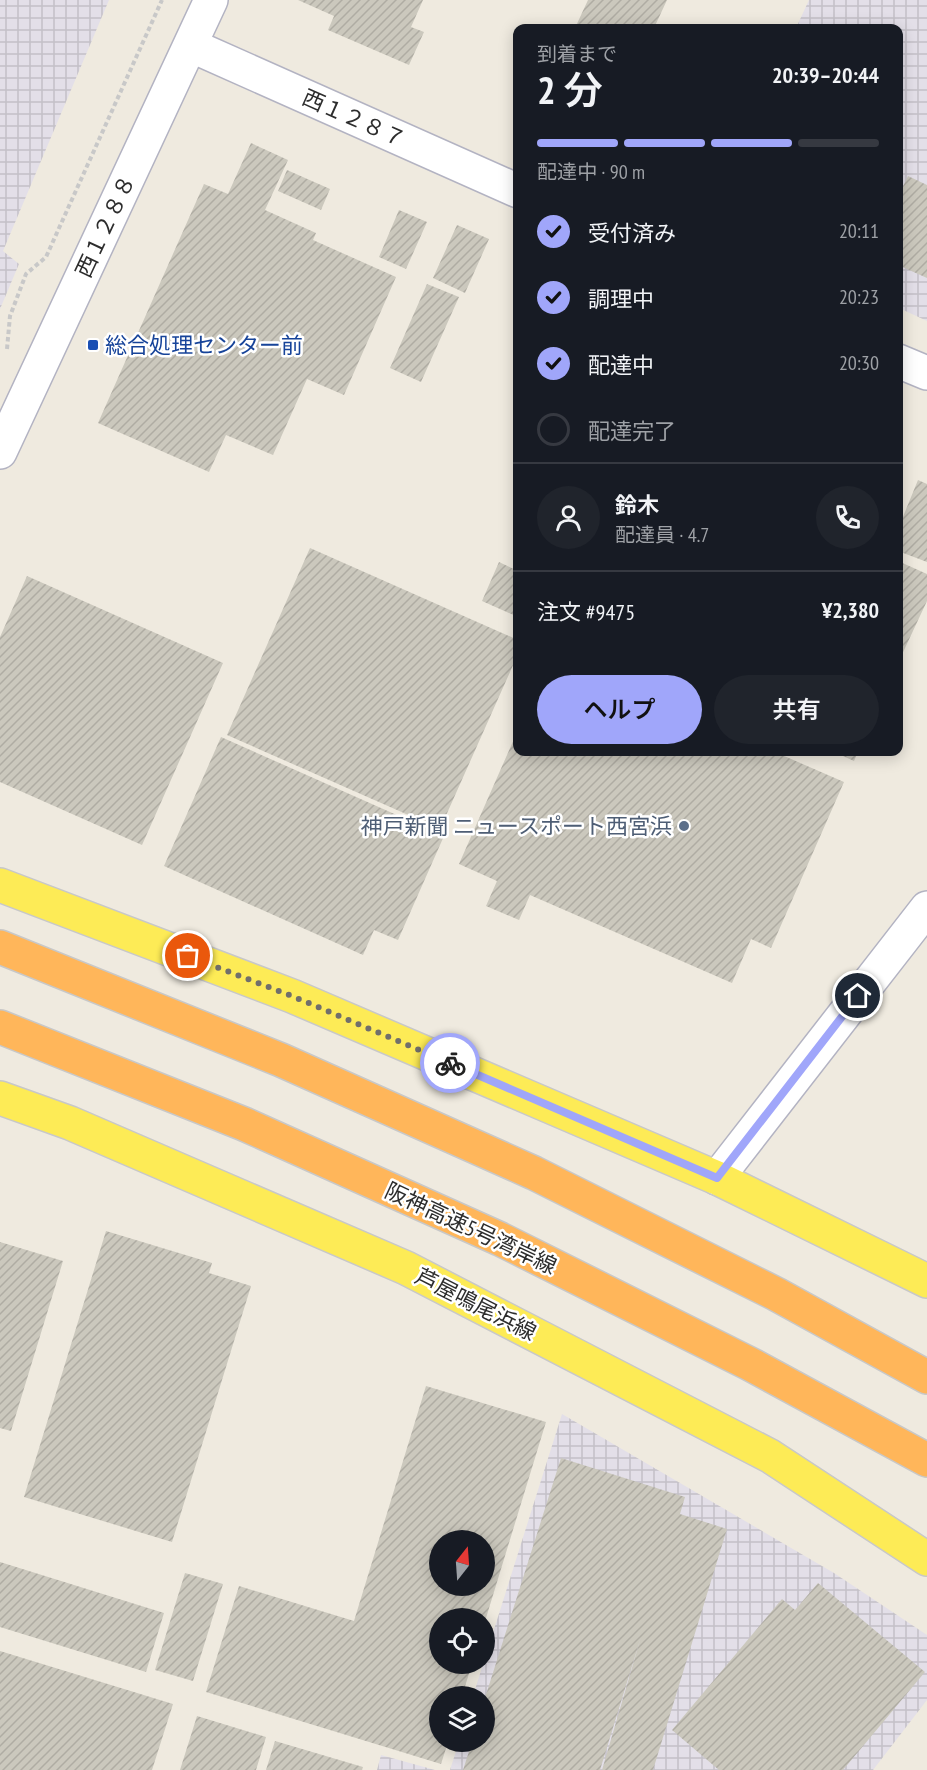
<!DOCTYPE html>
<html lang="ja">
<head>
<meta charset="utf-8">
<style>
	body { margin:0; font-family:"PT Sans Narrow","Noto Sans JP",sans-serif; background:#20242c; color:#f1f3f6; height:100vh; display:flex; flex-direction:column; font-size:22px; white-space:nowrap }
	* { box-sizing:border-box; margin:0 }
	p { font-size:20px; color:#9ea1a6 }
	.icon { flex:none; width:33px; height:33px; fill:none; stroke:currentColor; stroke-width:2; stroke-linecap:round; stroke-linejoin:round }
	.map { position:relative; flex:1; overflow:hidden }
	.details { position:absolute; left:513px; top:24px; width:390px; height:732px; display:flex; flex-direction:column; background:#171b24; border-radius:12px; box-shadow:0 3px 15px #0003 }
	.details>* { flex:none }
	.needle { width:39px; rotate:17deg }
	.controls { position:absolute; left:429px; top:1530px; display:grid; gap:12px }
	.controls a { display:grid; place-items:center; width:66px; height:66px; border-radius:50%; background:#171b24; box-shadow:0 3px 15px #0003; font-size:30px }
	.pin { position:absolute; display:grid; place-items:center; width:51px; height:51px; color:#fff; margin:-26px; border:3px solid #fff; border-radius:50%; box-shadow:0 2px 6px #0007 }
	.courier { position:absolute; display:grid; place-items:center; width:60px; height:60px; margin:-30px; border:4px solid #a0a6fa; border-radius:50%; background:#fff; color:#222; box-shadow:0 2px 8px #0007 }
	.overview em { font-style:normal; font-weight:600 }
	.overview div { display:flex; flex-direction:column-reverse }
	.overview { display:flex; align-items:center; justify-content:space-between; height:102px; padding:0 24px }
	h1 { font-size:39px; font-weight:600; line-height:45px }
	.bar { display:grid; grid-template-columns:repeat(4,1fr); gap:9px 6px; align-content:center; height:72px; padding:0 24px }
	.bar i { height:8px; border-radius:4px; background:#363941 }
	.bar .current { background:#a0a6fa }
	.bar p { grid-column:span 4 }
	.line { display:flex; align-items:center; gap:15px; padding:0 24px; border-top:2px solid #363941 }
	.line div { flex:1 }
	.round { display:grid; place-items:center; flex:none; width:63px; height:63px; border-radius:32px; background:#20242c }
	ol { padding:0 24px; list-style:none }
	li { display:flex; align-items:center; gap:18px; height:66px }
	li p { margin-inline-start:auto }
	li .icon { padding:6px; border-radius:50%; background:#a0a6fa; color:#111; stroke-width:4 }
	li:last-child { color:#9ea1a6 }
	li i { width:33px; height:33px; border:3px solid #363941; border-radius:50% }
	.button { display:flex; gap:12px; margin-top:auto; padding:12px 24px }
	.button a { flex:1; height:69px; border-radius:36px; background:#a0a6fa; color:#111; font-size:24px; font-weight:600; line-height:69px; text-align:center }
	.button a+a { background:#20242c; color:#f1f3f6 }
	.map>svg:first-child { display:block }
	.industrial { fill:url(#industrial-grid) }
	.building { fill:url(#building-hatch); fill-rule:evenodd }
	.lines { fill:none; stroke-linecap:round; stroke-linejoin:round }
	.minor-casing { stroke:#b3b3c2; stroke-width:36 }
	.major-casing { stroke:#c8c8c8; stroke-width:36 }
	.highway-casing { stroke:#c8c8c8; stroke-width:36 }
	.path { stroke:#c8c8c8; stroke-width:4; stroke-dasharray:4.5 3; stroke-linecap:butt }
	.minor { stroke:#fff; stroke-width:33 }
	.major { stroke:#fdeb56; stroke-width:33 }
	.highway { stroke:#ffb65a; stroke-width:33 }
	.done { stroke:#716f6b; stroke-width:6; stroke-dasharray:0 10.8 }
	.route { stroke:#a0a6fa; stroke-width:8 }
	.transit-dot { fill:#1a4fb4; stroke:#fff; stroke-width:2 }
	.service-dot { fill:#5c6f8a; stroke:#fff; stroke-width:2 }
	.labels { text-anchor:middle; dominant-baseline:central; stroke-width:5; stroke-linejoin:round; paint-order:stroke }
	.street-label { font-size:22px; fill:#2d2d2d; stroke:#fff }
	.transit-label { font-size:22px; fill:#164399; stroke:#fff; text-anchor:start }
	.service-label { font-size:22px; fill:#4e5e75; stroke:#fff; text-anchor:end }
</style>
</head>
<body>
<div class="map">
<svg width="927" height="1770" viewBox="0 0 927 1770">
	<defs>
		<pattern id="industrial-grid" width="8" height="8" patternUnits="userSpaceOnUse" patternTransform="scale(1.5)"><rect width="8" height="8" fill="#e3dfe8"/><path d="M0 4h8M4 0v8" fill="none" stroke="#c3c0c7"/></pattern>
		<pattern id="building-hatch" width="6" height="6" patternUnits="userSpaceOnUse" patternTransform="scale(1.5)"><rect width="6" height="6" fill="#cbc8bd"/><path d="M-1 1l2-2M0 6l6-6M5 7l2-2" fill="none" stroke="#afaca3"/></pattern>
	</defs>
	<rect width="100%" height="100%" fill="#efeadf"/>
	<!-- industrial -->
	<path class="industrial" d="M0,0h109l-106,251 16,13 -19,45z
		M809,0h118v321l-28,-13 -1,-280h-102z
		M562,1414l272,159 93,62v65l-54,70h-423l9,-28h25v-46h-11z
		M381,1755l54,15h-58z"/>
	<!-- building -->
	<path class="building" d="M298,0h125l-12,27 13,5 -15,33 -81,-35 6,-14z
		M588,0h79l-13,28h-79z
		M251,143l37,17 -23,50 51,23 -3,7 83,37 -52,118 -37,-16 -34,76 -47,-20 -17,37 -111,-49 106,-239 24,10z
		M287,170l43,19 -9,21 -43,-19z
		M908,176l19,9v93l-29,-13v-68z
		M399,210l28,12 -21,47 -27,-12z
		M457,225l32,14 -24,54 -32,-15z
		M427,284l32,13 -38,85 -31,-14z
		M918,480l9,4v78l-29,-11v-22z
		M310,548l208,92v14l-78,175 -213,-94z
		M898,561l29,13v27l-29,62z
		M499,562l19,9v46l-36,-16z
		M27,576l196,87 -81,182 -142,-63v-145z
		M518,730v22h257l69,30 -73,166 -20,-9 -19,44 -202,-88 -11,25 -33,-14 11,-25 -38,-17z
		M221,737l223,99 -46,104 -24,-10 -11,25 -199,-89z
		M834,752h24l-4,9z
		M106,1231l106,32 -3,10 42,13 -79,256 -148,-45z
		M0,1242l63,19 -52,170 -11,-3z
		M426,1386l120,36 -60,196h-46v46h32l-10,32h-22v46h8l-7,22 -235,-72 33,-106 115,35zM440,1540h44v46h-44z
		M561,1458l124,39 -5,17 47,15 -74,241h-51l39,-133 -41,133h-137l9,-28h12v-41z
		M0,1562l164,51 -18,59 -146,-45z
		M185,1573l38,11 -30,97 -38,-11z
		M818,1583l107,89 -82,98h-124l-47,-40 110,-131 13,11z
		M0,1651l173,53 -21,66h-152z
		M197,1716l69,21 -10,33h-76z
		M275,1741l88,26 -1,3h-96z"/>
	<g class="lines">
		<!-- minor casing -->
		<g class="minor-casing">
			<path id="minor" d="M190,45l328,146
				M898,361l29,12
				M0,452l211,-452
				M717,1178l210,-270"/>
		</g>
		<!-- major casing -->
		<g class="major-casing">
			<path id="major" d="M0,885l292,111 425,182 210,103
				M0,1098l70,25 336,145 364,188 157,103"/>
		</g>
		<!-- highway casing -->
		<g class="highway-casing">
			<path id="highway" d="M0,947l281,113 253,113 242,121 151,83
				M0,1027l244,97 256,115 250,125 177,96"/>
		</g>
		<!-- path -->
		<path class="path" d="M7,349l3,-33 16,-42 20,-17 116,-257"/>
		<!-- minor -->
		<use href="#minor" class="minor"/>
		<!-- major -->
		<use href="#major" class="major"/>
		<!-- highway -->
		<use href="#highway" class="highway"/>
	</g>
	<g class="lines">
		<!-- done -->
		<path class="done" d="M188,956l104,40 158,67"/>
		<!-- route -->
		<path class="route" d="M450,1063l267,115 141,-182"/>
	</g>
	<!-- markers -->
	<rect class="transit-dot" x="87" y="339" width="12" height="12" rx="3"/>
	<circle class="service-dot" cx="684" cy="826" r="6"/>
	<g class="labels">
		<!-- street labels -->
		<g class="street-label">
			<text transform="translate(354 118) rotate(24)">西１２８７</text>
			<text transform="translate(105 226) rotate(-65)">西１２８８</text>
			<text transform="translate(471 1228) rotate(25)">阪神高速5号湾岸線</text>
			<text transform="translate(476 1304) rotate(27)">芦屋鳴尾浜線</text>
		</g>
		<!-- transit labels -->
		<g class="transit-label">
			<text x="105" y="345">総合処理センター前</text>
		</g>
		<!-- service labels -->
		<g class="service-label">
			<text x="672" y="826">神戸新聞 ニュースポート西宮浜</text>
		</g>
	</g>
</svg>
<div class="controls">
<a><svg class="needle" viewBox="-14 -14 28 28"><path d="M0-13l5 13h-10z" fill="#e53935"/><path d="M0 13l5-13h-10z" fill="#9ea1a6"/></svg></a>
<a><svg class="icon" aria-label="locate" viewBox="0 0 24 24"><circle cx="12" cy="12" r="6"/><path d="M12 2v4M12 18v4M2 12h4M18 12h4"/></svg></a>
<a><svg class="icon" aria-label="layers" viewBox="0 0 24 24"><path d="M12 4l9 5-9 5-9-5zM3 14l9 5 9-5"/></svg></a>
</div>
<div class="pin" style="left:188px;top:956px;background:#ea580c"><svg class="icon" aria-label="bag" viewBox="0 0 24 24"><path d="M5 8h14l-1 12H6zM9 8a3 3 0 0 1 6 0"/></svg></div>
<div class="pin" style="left:858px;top:996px;background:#1f2937"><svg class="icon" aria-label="home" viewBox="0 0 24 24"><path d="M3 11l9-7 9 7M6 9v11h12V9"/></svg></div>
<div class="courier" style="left:450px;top:1063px"><svg class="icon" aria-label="bike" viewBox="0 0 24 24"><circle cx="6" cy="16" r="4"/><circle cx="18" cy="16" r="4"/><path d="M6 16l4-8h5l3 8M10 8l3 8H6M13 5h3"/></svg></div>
<section class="details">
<div class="overview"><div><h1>2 分</h1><p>到着まで</p></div><em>20:39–20:44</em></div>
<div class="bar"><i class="current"></i><i class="current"></i><i class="current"></i><i></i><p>配達中 · 90 m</p></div>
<ol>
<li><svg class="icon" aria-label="check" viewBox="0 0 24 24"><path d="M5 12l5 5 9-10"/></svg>受付済み<p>20:11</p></li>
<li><svg class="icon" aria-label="check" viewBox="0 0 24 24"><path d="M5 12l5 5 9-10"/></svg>調理中<p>20:23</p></li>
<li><svg class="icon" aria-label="check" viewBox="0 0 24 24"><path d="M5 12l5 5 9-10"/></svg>配達中<p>20:30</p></li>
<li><i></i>配達完了</li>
</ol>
<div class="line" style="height:108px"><a class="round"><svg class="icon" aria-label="person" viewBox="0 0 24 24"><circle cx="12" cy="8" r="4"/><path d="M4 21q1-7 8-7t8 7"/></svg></a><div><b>鈴木</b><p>配達員 · 4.7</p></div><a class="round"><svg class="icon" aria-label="phone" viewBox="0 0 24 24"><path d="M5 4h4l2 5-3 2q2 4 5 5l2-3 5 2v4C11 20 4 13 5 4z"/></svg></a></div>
<div class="line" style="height:78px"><div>注文 #9475</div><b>¥2,380</b></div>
<div class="button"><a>ヘルプ</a><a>共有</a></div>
</section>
</div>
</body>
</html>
